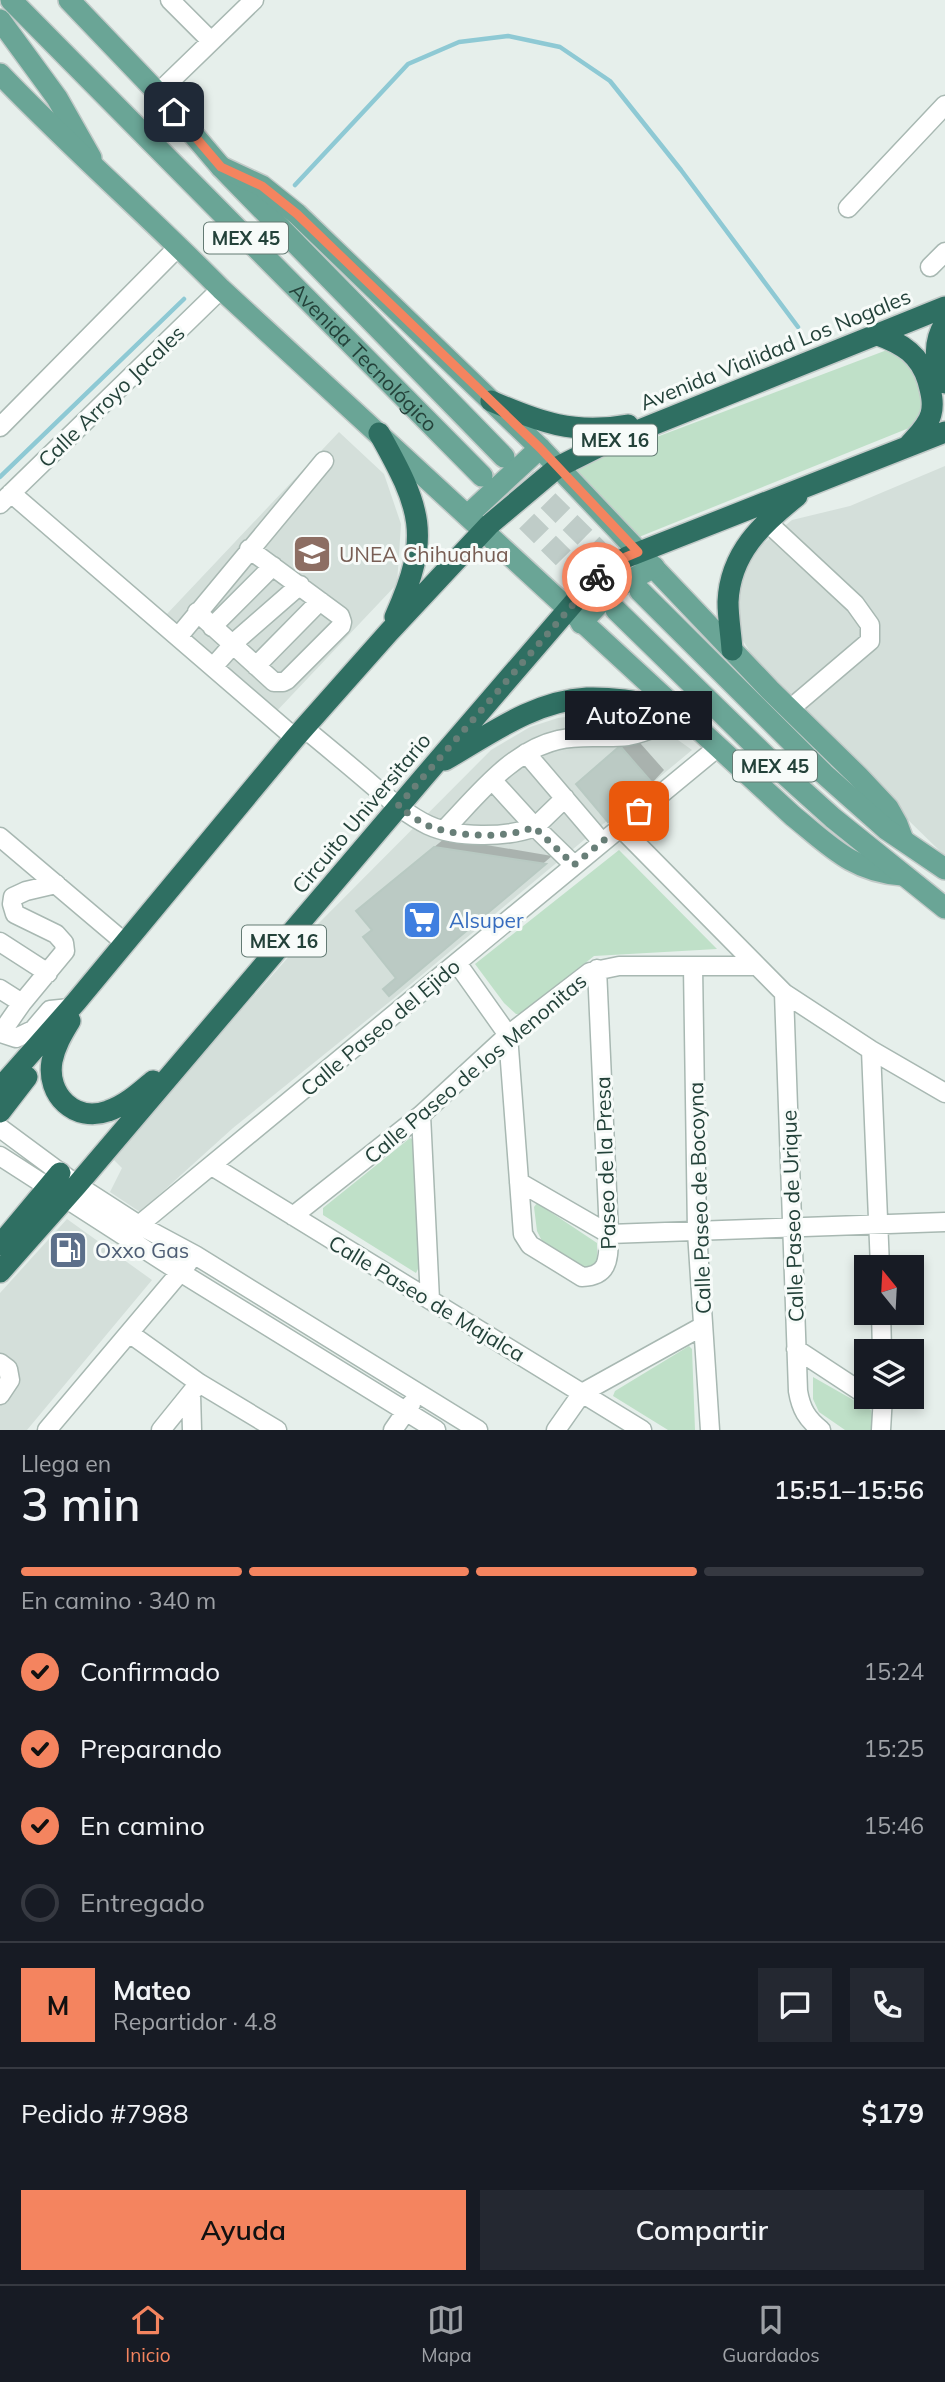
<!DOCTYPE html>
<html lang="es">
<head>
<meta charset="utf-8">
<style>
	body { margin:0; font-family:Mulish,sans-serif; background:#242831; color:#f1f3f6; height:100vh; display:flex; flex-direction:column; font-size:26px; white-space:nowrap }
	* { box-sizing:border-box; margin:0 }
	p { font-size:23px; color:#9ea1a6 }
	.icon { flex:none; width:38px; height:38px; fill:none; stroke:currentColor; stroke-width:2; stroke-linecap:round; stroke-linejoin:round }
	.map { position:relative; height:1430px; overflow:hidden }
	.sheet { display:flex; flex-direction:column; background:#171b24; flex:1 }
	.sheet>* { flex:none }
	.needle { width:46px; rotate:342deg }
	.buttons { position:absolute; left:854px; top:1255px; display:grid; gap:14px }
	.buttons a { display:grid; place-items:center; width:70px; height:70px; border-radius:0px; background:#171b24; box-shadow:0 4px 10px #0003; font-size:35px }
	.pin { position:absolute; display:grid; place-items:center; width:60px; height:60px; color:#fff; margin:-30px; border-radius:14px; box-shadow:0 4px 10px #0006 }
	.courier { position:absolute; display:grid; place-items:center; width:70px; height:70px; margin:-35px; border:5px solid #f4845f; border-radius:50%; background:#fff; color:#222; box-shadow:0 2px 9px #0007 }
	.bubble { position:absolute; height:49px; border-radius:0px; background:#171b24; box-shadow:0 4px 10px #0003; font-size:23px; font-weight:600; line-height:49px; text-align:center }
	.overview em { font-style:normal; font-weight:600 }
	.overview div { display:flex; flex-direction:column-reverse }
	.overview { display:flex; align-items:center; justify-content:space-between; height:119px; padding:0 21px }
	h1 { font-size:46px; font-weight:600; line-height:52px }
	.bar { display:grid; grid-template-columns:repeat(4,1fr); gap:10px 7px; align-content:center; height:84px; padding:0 21px }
	.bar i { height:9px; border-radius:5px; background:#363941 }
	.bar .active { background:#f4845f }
	.bar p { grid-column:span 4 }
	.line { display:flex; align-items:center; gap:18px; padding:0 21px; border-top:2px solid #363941 }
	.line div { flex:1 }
	.round { display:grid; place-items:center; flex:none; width:74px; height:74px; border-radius:0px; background:#242831 }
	ol { padding:0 21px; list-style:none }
	li { display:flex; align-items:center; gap:21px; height:77px }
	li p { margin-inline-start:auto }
	li .icon { padding:7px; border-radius:50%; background:#f4845f; color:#111; stroke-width:4 }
	li:last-child { color:#9ea1a6 }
	li i { width:38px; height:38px; border:4px solid #363941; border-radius:50% }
	.action { display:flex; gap:14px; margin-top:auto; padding:14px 21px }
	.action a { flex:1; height:80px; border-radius:0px; background:#f4845f; color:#111; font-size:28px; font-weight:600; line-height:80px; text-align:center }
	.action a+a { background:#242831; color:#f1f3f6 }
	.dock { display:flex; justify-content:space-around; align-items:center; height:98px; border-top:2px solid #363941; background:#171b24; font-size:19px; color:#9ea1a6 }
	.dock a { display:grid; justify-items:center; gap:4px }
	.dock .active { color:#f4845f }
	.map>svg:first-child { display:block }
	.built { fill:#d4dfda }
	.green { fill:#bfe0c8 }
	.shadow { fill:#0003 }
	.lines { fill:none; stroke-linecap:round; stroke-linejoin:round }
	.stream { stroke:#8ec9d4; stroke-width:4.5 }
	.building { fill:#bbcac4; stroke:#b8c9c2; stroke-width:2 }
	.major-tunnel { stroke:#bfccc8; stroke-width:21; stroke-dasharray:21 10; stroke-linecap:butt }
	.minor-casing { stroke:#a8b8b2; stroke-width:21 }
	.major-casing { stroke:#c2cac8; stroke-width:24 }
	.highway-casing { stroke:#c2cac8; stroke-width:24 }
	.minor { stroke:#fff; stroke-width:18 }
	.major { stroke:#6aa596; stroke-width:21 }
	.highway { stroke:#2f6f62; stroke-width:21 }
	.done { stroke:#687f78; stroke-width:7; stroke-dasharray:0 12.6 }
	.route { stroke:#f4845f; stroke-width:9 }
	.labels { text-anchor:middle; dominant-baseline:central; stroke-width:6; stroke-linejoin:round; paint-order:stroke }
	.shield { fill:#f7fbf9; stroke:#637a73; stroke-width:2 }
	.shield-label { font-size:19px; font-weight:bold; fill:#24423a }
	.street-label { font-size:21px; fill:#24423a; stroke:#f7fbf9 }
	.education-label { font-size:21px; fill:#785e54; stroke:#f7fbf9; text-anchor:start }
	.shop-label { font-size:21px; fill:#366cbe; stroke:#f7fbf9; text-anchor:start }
	.service-label { font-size:21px; fill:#4e5e75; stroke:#f7fbf9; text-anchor:start }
</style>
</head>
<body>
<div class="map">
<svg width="945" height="1430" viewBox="0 0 945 1430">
	<rect width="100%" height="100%" fill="#e6efeb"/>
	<!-- built -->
	<path class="built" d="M339,432l45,42 17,50 -4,60 -124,131 -107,-100z
		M945,466v390l-172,-168 -40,-63 8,-63 51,-42 58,-14z
		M587,714l47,7 37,14 21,15 -299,249 -160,129 -93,84 -30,-20 12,-24 -9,-9 64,-76 137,-155 177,-178 39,-23 28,-9z
		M67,1219l85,61 -125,150h-27v-137z"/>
	<!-- green -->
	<path class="green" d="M887,350l18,6 12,13 10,40 -13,17 -280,113 -65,-69z
		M619,850l98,99 -123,7 -72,58h-6l-12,-11 -29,-39z
		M410,1138l4,2 6,125 -4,8 -93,-58v-7z
		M537,1203l60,40v20l-12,6 -42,-26 -6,-12 -3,-24z
		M689,1346l3,3 3,81h-27l-55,-34 2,-5z
		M813,1377l58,33 3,20h-29l-26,-18 -6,-13z"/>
	<!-- shadow -->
	<path class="shadow" d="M633,735l31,35 -12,13 -62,-11z
		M445,838l107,18 -162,138 8,-17 -24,-48 -16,-18z"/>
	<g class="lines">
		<!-- stream -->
		<path class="stream" d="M295,185l113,-121 51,-22 49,-6 52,11 50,34 71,89 117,157
			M0,477l184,-178"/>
	</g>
	<!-- building -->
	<path class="building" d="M620,746l33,38 -45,38 -32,-38z
		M434,847l112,17 -157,132 -6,-7 13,-11 -33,-41 9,-7 -16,-19z"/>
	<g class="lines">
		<!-- major-tunnel -->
		<path class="major-tunnel" d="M504,457l122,121
			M483,477l118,119"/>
		<!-- minor casing -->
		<g class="minor-casing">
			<path id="minor" d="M170,0l41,41
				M158,93l96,-93
				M848,208l97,-103
				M930,267l15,-15
				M0,427l179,-181
				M11,493l284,245
				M0,504l221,-215
				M767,522l88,82 15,21v16l-80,68
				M197,612l77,70h9l4,-2 54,-54 1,-4 -2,-6 -91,-67
				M212,627l61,-61
				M178,637l146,-176
				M256,666l64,-65
				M213,667l24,-27 63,-55
				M304,728c23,19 45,37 67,56 18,15 36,31 57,41 28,13 78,13 107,2l39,38
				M526,753l76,89
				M493,781l42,46 30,-29
				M620,827l164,166 87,57 74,43
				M445,829c32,-33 66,-78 113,-89 23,-6 47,-1 70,-4 20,-4 38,-13 56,-22
				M0,837l124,105
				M56,884l-30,7 -13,6 -1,7 3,10 41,20 8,9 1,8 -43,52 -21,30 15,5 17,-8 17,-20 20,-2
				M0,942l48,31
				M457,963l51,72 15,199 7,11 52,32c29,-1 26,-21 27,-43l-12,-265
				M693,966l4,266 13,198
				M0,989l22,14
				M784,993l14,398c3,18 9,28 23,39
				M871,1050l9,217
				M421,1115l9,185
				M0,1128l77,57 62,40 56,30 283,175
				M0,1156l180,116 256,158
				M212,1166l430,264
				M519,1182l90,52 336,-12
				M293,1216l128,-101 87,-80 82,-63 29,-6h138
				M139,1225l579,-478
				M881,1312l1,39
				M129,1333l70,50 78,47
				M796,1349l70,46
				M0,1363l8,6 2,11 -10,15
				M191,1394l1,36
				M47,1430l141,-167
				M161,1430l38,-47
				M393,1430l18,-26
				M556,1430l26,-37 121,-67
				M881,1430l2,-34"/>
		</g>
		<!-- major casing -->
		<g class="major-casing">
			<g id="major">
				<path id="s1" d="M11,0l471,476"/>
				<path d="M69,0l89,93 63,74 283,290"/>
				<path d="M0,20l57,78 34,60"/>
				<path d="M0,74c71,74 149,142 221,215l572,527c36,29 60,56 109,59"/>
				<path d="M221,167l41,19 35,28 243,234 230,242 88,86 30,32 9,16 6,16"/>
				<path d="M468,515l72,-67"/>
				<path d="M640,591l184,183 62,55 59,40"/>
				<path d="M616,610l166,162 51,46 112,90"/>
				<path d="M581,623l31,-33 42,-23"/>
			</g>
		</g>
		<!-- highway casing -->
		<g class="highway-casing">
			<path id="highway" d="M945,323c-12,19 -11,40 0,60
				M878,335c25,9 42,20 50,46 3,11 6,22 3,33 -3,12 -14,22 -22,31
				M491,401c48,21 83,34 137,24
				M379,433c42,75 53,102 16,184
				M732,650c-1,-16 -4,-32 -4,-48 2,-49 34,-78 69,-106
				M445,760c45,-26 89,-59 142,-62 31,-1 61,6 91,11
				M70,1021c-8,13 -15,25 -18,40 -6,34 23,62 56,50 18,-6 32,-19 45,-30
				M0,1088l76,-86 219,-264 94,-106 100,-107 69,-58 42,-21 345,-139
				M0,1112l27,-35
				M0,1245l60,-72
				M0,1272l77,-87 346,-407 173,-201 31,-20 318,-125"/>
		</g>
		<!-- minor -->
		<use href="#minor" class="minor"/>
		<!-- major -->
		<use href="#major" class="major"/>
		<!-- highway -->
		<use href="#highway" class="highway"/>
	</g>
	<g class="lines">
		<!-- done -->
		<path class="done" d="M597,577l-199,229c10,7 21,16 33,21 31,10 74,12 103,0l40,38 65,-54"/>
		<!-- route -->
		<path class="route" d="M174,112l47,55 41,19 35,28 243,234 98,104 -12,5 -29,20"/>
	</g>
	<!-- icons -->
	<defs>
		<g id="university-square" transform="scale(2.0125)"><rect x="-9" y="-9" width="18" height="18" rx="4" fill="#8d6e63" stroke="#f7fbf9"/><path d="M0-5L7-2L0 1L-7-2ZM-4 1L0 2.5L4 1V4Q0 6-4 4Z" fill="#fff"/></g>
		<g id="supermarket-square" transform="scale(2.0125)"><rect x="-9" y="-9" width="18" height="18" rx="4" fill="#3f7fe0" stroke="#f7fbf9"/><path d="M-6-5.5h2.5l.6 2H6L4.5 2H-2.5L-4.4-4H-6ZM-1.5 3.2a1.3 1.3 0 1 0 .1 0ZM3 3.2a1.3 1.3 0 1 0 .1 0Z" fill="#fff"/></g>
		<g id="fuel-square" transform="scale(2.0125)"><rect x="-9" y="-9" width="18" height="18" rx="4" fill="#5c6f8a" stroke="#f7fbf9"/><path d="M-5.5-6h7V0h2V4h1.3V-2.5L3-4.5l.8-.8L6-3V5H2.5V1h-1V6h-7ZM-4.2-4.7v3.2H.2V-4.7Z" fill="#fff"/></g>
	</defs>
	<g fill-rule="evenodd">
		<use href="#university-square" x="312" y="554"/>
		<use href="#supermarket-square" x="422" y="920"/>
		<use href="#fuel-square" x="68" y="1250"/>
	</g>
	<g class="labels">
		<!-- shield labels -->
		<g class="shield">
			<rect x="204" y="222.5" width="84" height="31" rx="5"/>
			<rect x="573" y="424.5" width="84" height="31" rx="5"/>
			<rect x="733" y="750.5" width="84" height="31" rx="5"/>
			<rect x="242" y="925.5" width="84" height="31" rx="5"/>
		</g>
		<g class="shield-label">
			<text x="246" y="238">MEX 45</text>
			<text x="615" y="440">MEX 16</text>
			<text x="775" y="766">MEX 45</text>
			<text x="284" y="941">MEX 16</text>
		</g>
		<!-- street labels -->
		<g class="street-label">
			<text transform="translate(775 349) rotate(-22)">Avenida Vialidad Los Nogales</text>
			<text stroke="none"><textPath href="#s1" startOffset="502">Avenida Tecnológico</textPath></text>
			<text transform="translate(111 396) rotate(-44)">Calle Arroyo Jacales</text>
			<text transform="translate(361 813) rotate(-50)">Circuito Universitario</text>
			<text transform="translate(380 1027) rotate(-40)">Calle Paseo del Ejido</text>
			<text transform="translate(475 1068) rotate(-40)">Calle Paseo de los Menonitas</text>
			<text transform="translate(605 1163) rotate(-92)">Paseo de la Presa</text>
			<text transform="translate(699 1198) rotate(-92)">Calle Paseo de Bocoyna</text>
			<text transform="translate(792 1216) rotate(-92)">Calle Paseo de Urique</text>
			<text transform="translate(427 1298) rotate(31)">Calle Paseo de Majalca</text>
		</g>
		<!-- education labels -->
		<g class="education-label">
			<text x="339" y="554">UNEA Chihuahua</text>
		</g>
		<!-- shop labels -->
		<g class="shop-label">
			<text x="449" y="920">Alsuper</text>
		</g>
		<!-- service labels -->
		<g class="service-label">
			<text x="95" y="1250">Oxxo Gas</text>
		</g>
	</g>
</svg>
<div class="buttons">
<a><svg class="needle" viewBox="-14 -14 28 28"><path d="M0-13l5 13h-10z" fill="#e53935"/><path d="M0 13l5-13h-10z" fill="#9ea1a6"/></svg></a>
<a><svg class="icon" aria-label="layers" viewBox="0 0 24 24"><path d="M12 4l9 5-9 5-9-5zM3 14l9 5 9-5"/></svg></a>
</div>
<div class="pin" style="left:639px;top:811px;background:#ea580c"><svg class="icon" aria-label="bag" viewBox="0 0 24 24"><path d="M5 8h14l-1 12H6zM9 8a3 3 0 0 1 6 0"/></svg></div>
<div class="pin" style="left:174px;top:112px;background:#1f2937"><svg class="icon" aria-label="home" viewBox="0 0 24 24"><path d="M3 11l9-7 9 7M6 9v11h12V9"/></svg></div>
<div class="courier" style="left:597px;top:577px"><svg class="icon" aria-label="bike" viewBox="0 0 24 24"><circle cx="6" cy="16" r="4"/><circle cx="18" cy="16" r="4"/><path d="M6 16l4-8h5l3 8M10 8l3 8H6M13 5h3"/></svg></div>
<div class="bubble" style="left:565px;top:691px;width:147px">AutoZone</div>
</div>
<section class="sheet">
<div class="overview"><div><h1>3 min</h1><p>Llega en</p></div><em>15:51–15:56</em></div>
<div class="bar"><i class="active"></i><i class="active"></i><i class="active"></i><i></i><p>En camino · 340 m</p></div>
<ol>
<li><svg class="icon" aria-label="check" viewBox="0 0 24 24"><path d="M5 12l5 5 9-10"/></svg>Confirmado<p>15:24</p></li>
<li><svg class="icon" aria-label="check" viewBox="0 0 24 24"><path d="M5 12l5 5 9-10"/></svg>Preparando<p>15:25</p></li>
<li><svg class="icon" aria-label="check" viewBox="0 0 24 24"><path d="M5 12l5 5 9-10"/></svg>En camino<p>15:46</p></li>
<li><i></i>Entregado</li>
</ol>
<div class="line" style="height:126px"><b class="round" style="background:#f4845f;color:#111">M</b><div><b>Mateo</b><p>Repartidor · 4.8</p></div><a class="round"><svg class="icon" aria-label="chat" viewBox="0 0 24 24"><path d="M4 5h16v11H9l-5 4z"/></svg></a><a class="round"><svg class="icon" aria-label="phone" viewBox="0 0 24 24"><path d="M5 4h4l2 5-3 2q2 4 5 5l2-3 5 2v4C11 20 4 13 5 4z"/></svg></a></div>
<div class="line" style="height:91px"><div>Pedido #7988</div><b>$179</b></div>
<div class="action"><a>Ayuda</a><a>Compartir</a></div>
</section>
<nav class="dock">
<a class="active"><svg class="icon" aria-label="home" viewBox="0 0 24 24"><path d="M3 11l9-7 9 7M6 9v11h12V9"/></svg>Inicio</a>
<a><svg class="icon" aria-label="map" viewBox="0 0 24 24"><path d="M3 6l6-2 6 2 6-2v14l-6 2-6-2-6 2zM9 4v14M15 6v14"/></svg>Mapa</a>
<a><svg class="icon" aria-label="saved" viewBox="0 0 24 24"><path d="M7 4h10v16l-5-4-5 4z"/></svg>Guardados</a>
</nav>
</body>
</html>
